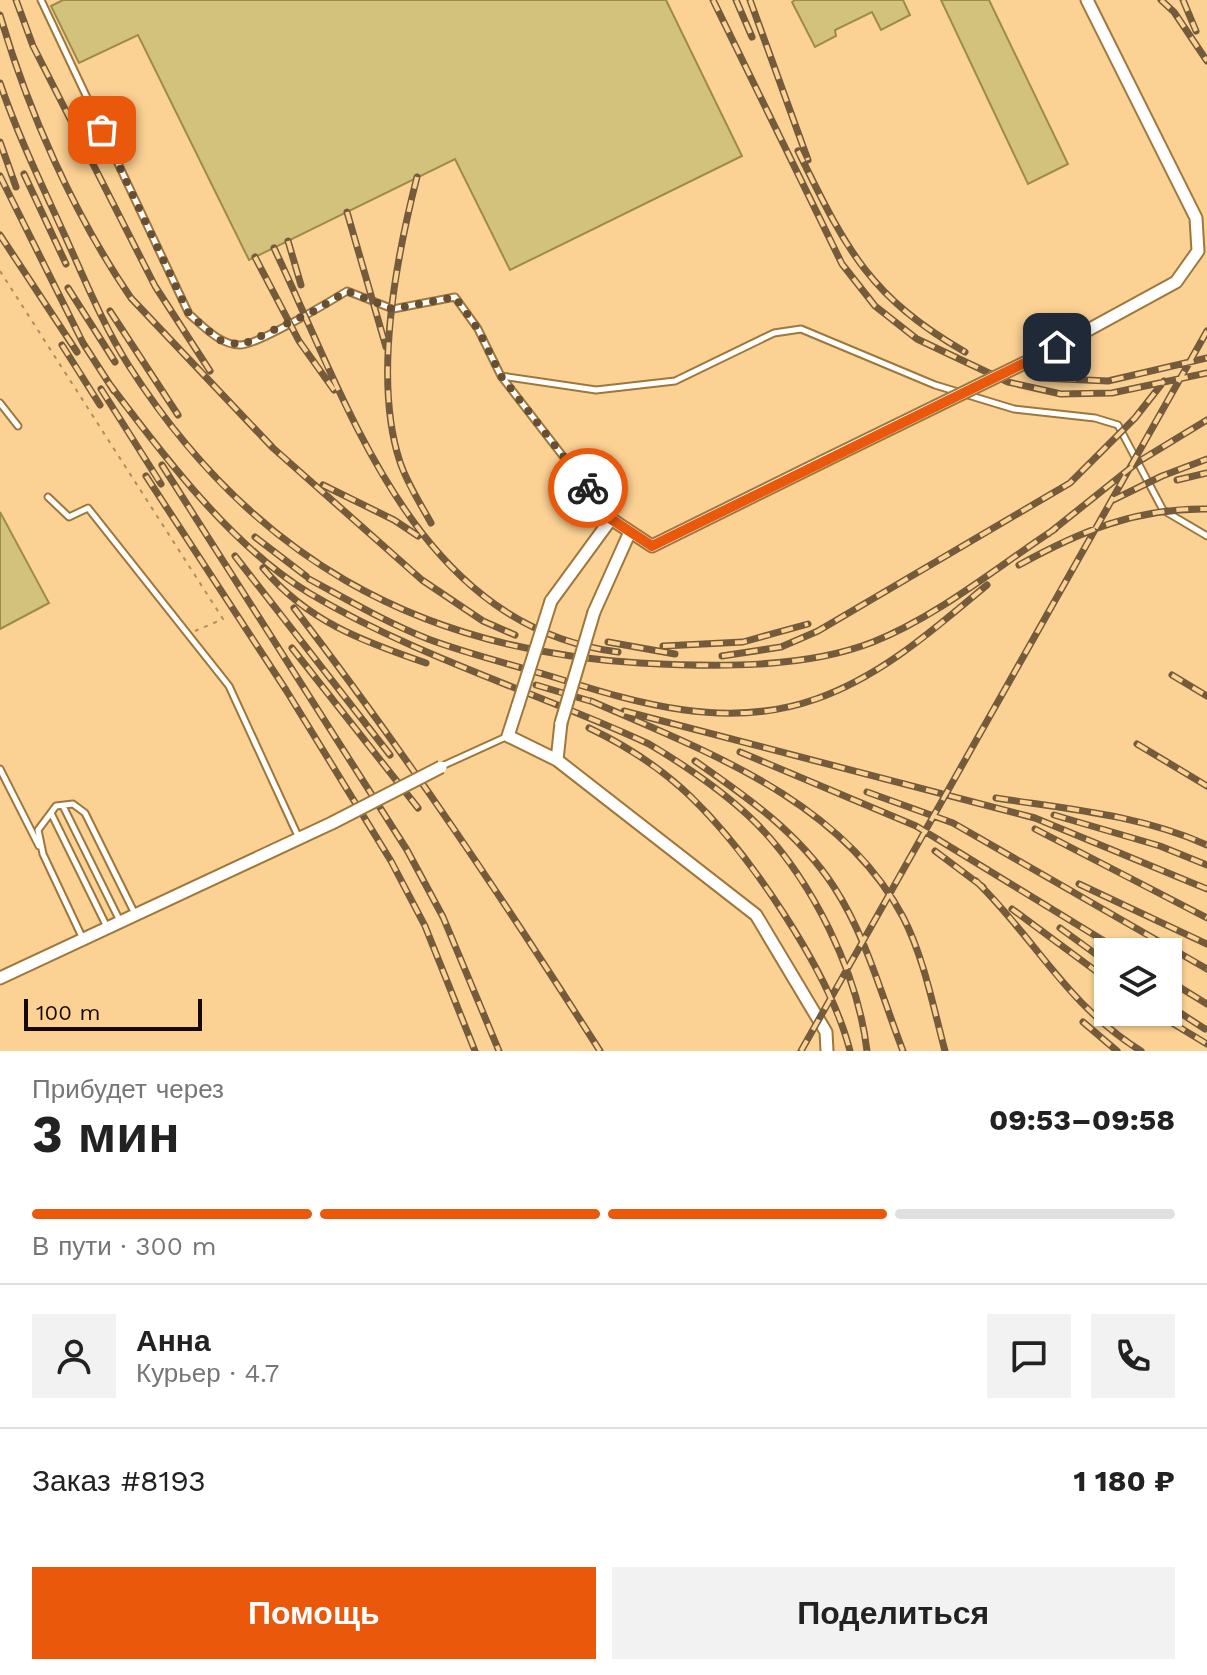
<!DOCTYPE html>
<html lang="ru">
<head>
<meta charset="utf-8">
<style>
	body { margin:0; font-family:"Work Sans",sans-serif; background:#f2f2f2; color:#222; height:100vh; display:flex; flex-direction:column; font-size:30px; white-space:nowrap }
	* { box-sizing:border-box; margin:0 }
	p { font-size:26px; color:#767676 }
	.icon { flex:none; width:44px; height:44px; fill:none; stroke:currentColor; stroke-width:2; stroke-linecap:round; stroke-linejoin:round }
	.map { position:relative; height:1051px; overflow:hidden }
	.side { display:flex; flex-direction:column; background:#fff; flex:1 }
	.side>* { flex:none }
	.buttons { position:absolute; left:1094px; top:938px; display:grid; gap:16px }
	.buttons a { display:grid; place-items:center; width:88px; height:88px; border-radius:0px; background:#fff; box-shadow:0 2px 6px #0004; font-size:40px }
	.scale { position:absolute; left:24px; bottom:20px; width:178px; box-sizing:border-box; padding-left:8px; border:4px solid #160800; border-top:0; font-size:22px; line-height:28px; white-space:nowrap; color:#160800; -webkit-text-stroke:6px #fcd294; paint-order:stroke }
	.pin { position:absolute; display:grid; place-items:center; width:68px; height:68px; color:#fff; margin:-34px; border-radius:16px; box-shadow:0 4px 12px #0006 }
	.courier { position:absolute; display:grid; place-items:center; width:80px; height:80px; margin:-40px; border:6px solid #ea580c; border-radius:50%; background:#fff; color:#222; box-shadow:0 2px 10px #0007 }
	.headline em { font-style:normal; font-weight:700 }
	.headline div { display:flex; flex-direction:column-reverse }
	.headline { display:flex; align-items:center; justify-content:space-between; height:136px; padding:0 32px }
	h1 { font-size:52px; font-weight:700; line-height:60px }
	.bar { display:grid; grid-template-columns:repeat(4,1fr); gap:12px 8px; align-content:center; height:96px; padding:0 32px }
	.bar i { height:10px; border-radius:6px; background:#e0e0e0 }
	.bar .on { background:#ea580c }
	.bar p { grid-column:span 4 }
	.line { display:flex; align-items:center; gap:20px; padding:0 32px; border-top:2px solid #e0e0e0 }
	.line div { flex:1 }
	.round { display:grid; place-items:center; flex:none; width:84px; height:84px; border-radius:0px; background:#f2f2f2 }
	.primary-button { display:flex; gap:16px; margin-top:auto; padding:16px 32px }
	.primary-button a { flex:1; height:92px; border-radius:0px; background:#ea580c; color:#fff; font-size:32px; font-weight:700; line-height:92px; text-align:center }
	.primary-button a+a { background:#f2f2f2; color:#222 }
	.map>svg:first-child { display:block }
	.building { fill:#d3c27c; stroke:#9c8c47; stroke-width:2 }
	.lines { fill:none; stroke-linecap:round; stroke-linejoin:round }
	.lane-casing { stroke:#9e773b; stroke-width:9 }
	.street-casing { stroke:#9e773b; stroke-width:15 }
	.path { stroke:#ad8d61; stroke-width:2; stroke-dasharray:4 6; stroke-linecap:butt }
	.lane { stroke:#fff; stroke-width:5 }
	.street { stroke:#fff; stroke-width:11 }
	.rail-casing { stroke:#745b3c; stroke-width:7 }
	.rail { stroke:#fcd294; stroke-width:4; stroke-dasharray:12; stroke-linecap:butt }
	.street-bridge-casing { stroke:#9e773b; stroke-width:15; stroke-linecap:butt }
	.street-bridge { stroke:#fff; stroke-width:11 }
	.done { stroke:#664f34; stroke-width:8; stroke-dasharray:0 14.4 }
	.route { stroke:#ea580c; stroke-width:10 }
</style>
</head>
<body>
<div class="map">
<svg width="1207" height="1051" viewBox="0 0 1207 1051">
	<rect width="100%" height="100%" fill="#fcd294"/>
	<!-- building -->
	<path class="building" d="M63,0h603l76,156 -232,114 -55,-111 -206,101 -111,-225 -59,28 -28,-57z
		M795,0h108l7,15 -29,15 -9,-18 -37,18 1,6 -21,11 -23,-45z
		M941,0h48l79,164 -40,20z
		M0,512l49,91 -49,26z"/>
	<g class="lines">
		<!-- lane casing -->
		<g class="lane-casing">
			<path id="lane" d="M41,0l148,314c14,12 32,32 52,31 18,-1 88,-43 106,-54l46,18 62,-12 23,32 23,47
				M0,403l18,23
				M48,497l21,20 19,-9 141,178 69,150
				M610,517l-109,-141 95,14 79,-9 99,-48 27,-4 134,56 79,24 81,9 23,7 45,85 44,26
				M442,766l66,-30
				M0,769l39,77
				M63,806l57,115
				M51,813l56,114
				M83,939l-40,-85 -5,-24 18,-24 17,-2 12,9 50,101"/>
		</g>
		<!-- street casing -->
		<g class="street-casing">
			<path id="street" d="M1057,347l119,-65 22,-31 -2,-33 -109,-218
				M551,601l60,-82 41,27 172,-85
				M594,612l35,-78
				M518,705l-10,31 49,24 199,155 70,117 1,19
				M557,760l4,-37
				M0,978l332,-155"/>
		</g>
		<!-- path -->
		<path class="path" d="M0,271l223,348 -28,12"/>
		<!-- lane -->
		<use href="#lane" class="lane"/>
		<!-- street -->
		<use href="#street" class="street"/>
		<!-- rail casing -->
		<g class="rail-casing">
			<path id="rail" d="M16,0l17,46 122,240 55,85
				M713,0l129,264 33,42 42,33 91,43 53,12 51,-1 95,-20
				M736,0l16,37
				M750,0l58,160
				M1161,0l13,12 33,49
				M1183,0l13,31
				M0,15c28,96 74,200 131,283l142,150 149,132 61,41 32,14
				M0,83c18,53 42,102 65,153 20,44 38,89 64,130 122,190 287,284 511,297 73,4 164,6 233,-21 65,-26 124,-75 182,-113
				M0,142l16,45
				M798,151c48,97 69,144 167,201
				M24,174l42,90
				M0,176l83,167 31,48
				M417,177c-21,82 -44,203 -17,285 7,21 20,41 31,61
				M347,212l39,135
				M0,235l77,117
				M288,241l13,44
				M274,248c76,159 141,378 344,404
				M255,257l44,84 35,49
				M68,288l47,74
				M110,311l68,104
				M62,345l38,60
				M1040,378l68,3 99,-23
				M108,382c55,73 123,164 201,211 107,64 228,99 340,151 37,22 77,49 108,80 55,56 101,149 110,227
				M101,389l60,95
				M162,465l245,385 36,67 56,134
				M146,476l140,214 105,171 34,65 50,125
				M1177,480l30,-7
				M323,485l71,35 24,16
				M1113,500l49,-24 45,-17
				M1048,534l90,-72 69,-42
				M255,537l51,39
				M235,556l155,199
				M1019,565c62,-34 117,-57 188,-56
				M263,568c44,53 99,73 163,95
				M309,579c39,21 78,44 119,60 40,15 82,25 122,37 87,27 176,55 266,23 66,-23 118,-70 171,-114
				M294,608c110,143 209,291 306,443
				M608,642l67,12
				M663,646l80,-4 65,-18
				M292,648l126,160
				M722,656l59,-9 37,-16 252,-148 65,-65 29,-37
				M1172,675l35,21
				M536,685l54,16
				M591,701c114,50 250,99 312,216 21,41 30,89 42,134
				M624,711l411,107 172,71
				M589,728c36,17 73,41 102,69 59,57 139,175 159,254
				M1137,744l70,42
				M740,752l176,74 206,126
				M695,761c52,36 104,72 139,126 32,49 48,110 69,164
				M867,792l86,31 254,146
				M996,798c72,11 144,17 211,47
				M1054,815l106,31 47,19
				M1035,829l172,89
				M935,851l48,36
				M976,881c61,60 90,123 165,170
				M1079,884l128,60
				M1012,909l96,71
				M1060,928l48,35
				M1168,980l39,24
				M1168,1005l37,24
				M1154,1012l53,32
				M1083,1022l34,29
				M801,1051l406,-720"/>
		</g>
		<!-- rail -->
		<use href="#rail" class="rail"/>
		<!-- street-bridge casing -->
		<g class="street-bridge-casing">
			<path id="street-bridge" d="M824,461l233,-114
				M518,705l33,-104
				M561,723l33,-111
				M332,823l109,-56"/>
		</g>
		<!-- street-bridge -->
		<use href="#street-bridge" class="street-bridge"/>
	</g>
	<g class="lines">
		<!-- done -->
		<path class="done" d="M102,130l87,184 30,26 23,5 74,-35 31,-19 46,18 62,-12 23,32 23,47 87,112"/>
		<!-- route -->
		<path class="route" d="M588,488l23,31 41,27 405,-199"/>
	</g>
</svg>
<div class="buttons">
<a><svg class="icon" aria-label="layers" viewBox="0 0 24 24"><path d="M12 4l9 5-9 5-9-5zM3 14l9 5 9-5"/></svg></a>
</div>
<div class="scale">100 m</div>
<div class="pin" style="left:102px;top:130px;background:#ea580c"><svg class="icon" aria-label="bag" viewBox="0 0 24 24"><path d="M5 8h14l-1 12H6zM9 8a3 3 0 0 1 6 0"/></svg></div>
<div class="pin" style="left:1057px;top:347px;background:#1f2937"><svg class="icon" aria-label="home" viewBox="0 0 24 24"><path d="M3 11l9-7 9 7M6 9v11h12V9"/></svg></div>
<div class="courier" style="left:588px;top:488px"><svg class="icon" aria-label="bike" viewBox="0 0 24 24"><circle cx="6" cy="16" r="4"/><circle cx="18" cy="16" r="4"/><path d="M6 16l4-8h5l3 8M10 8l3 8H6M13 5h3"/></svg></div>
</div>
<section class="side">
<div class="headline"><div><h1>3 мин</h1><p>Прибудет через</p></div><em>09:53–09:58</em></div>
<div class="bar"><i class="on"></i><i class="on"></i><i class="on"></i><i></i><p>В пути · 300 m</p></div>
<div class="line" style="height:144px"><a class="round"><svg class="icon" aria-label="person" viewBox="0 0 24 24"><circle cx="12" cy="8" r="4"/><path d="M4 21q1-7 8-7t8 7"/></svg></a><div><b>Анна</b><p>Курьер · 4.7</p></div><a class="round"><svg class="icon" aria-label="chat" viewBox="0 0 24 24"><path d="M4 5h16v11H9l-5 4z"/></svg></a><a class="round"><svg class="icon" aria-label="phone" viewBox="0 0 24 24"><path d="M5 4h4l2 5-3 2q2 4 5 5l2-3 5 2v4C11 20 4 13 5 4z"/></svg></a></div>
<div class="line" style="height:104px"><div>Заказ #8193</div><b>1 180 ₽</b></div>
<div class="primary-button"><a>Помощь</a><a>Поделиться</a></div>
</section>
</body>
</html>
